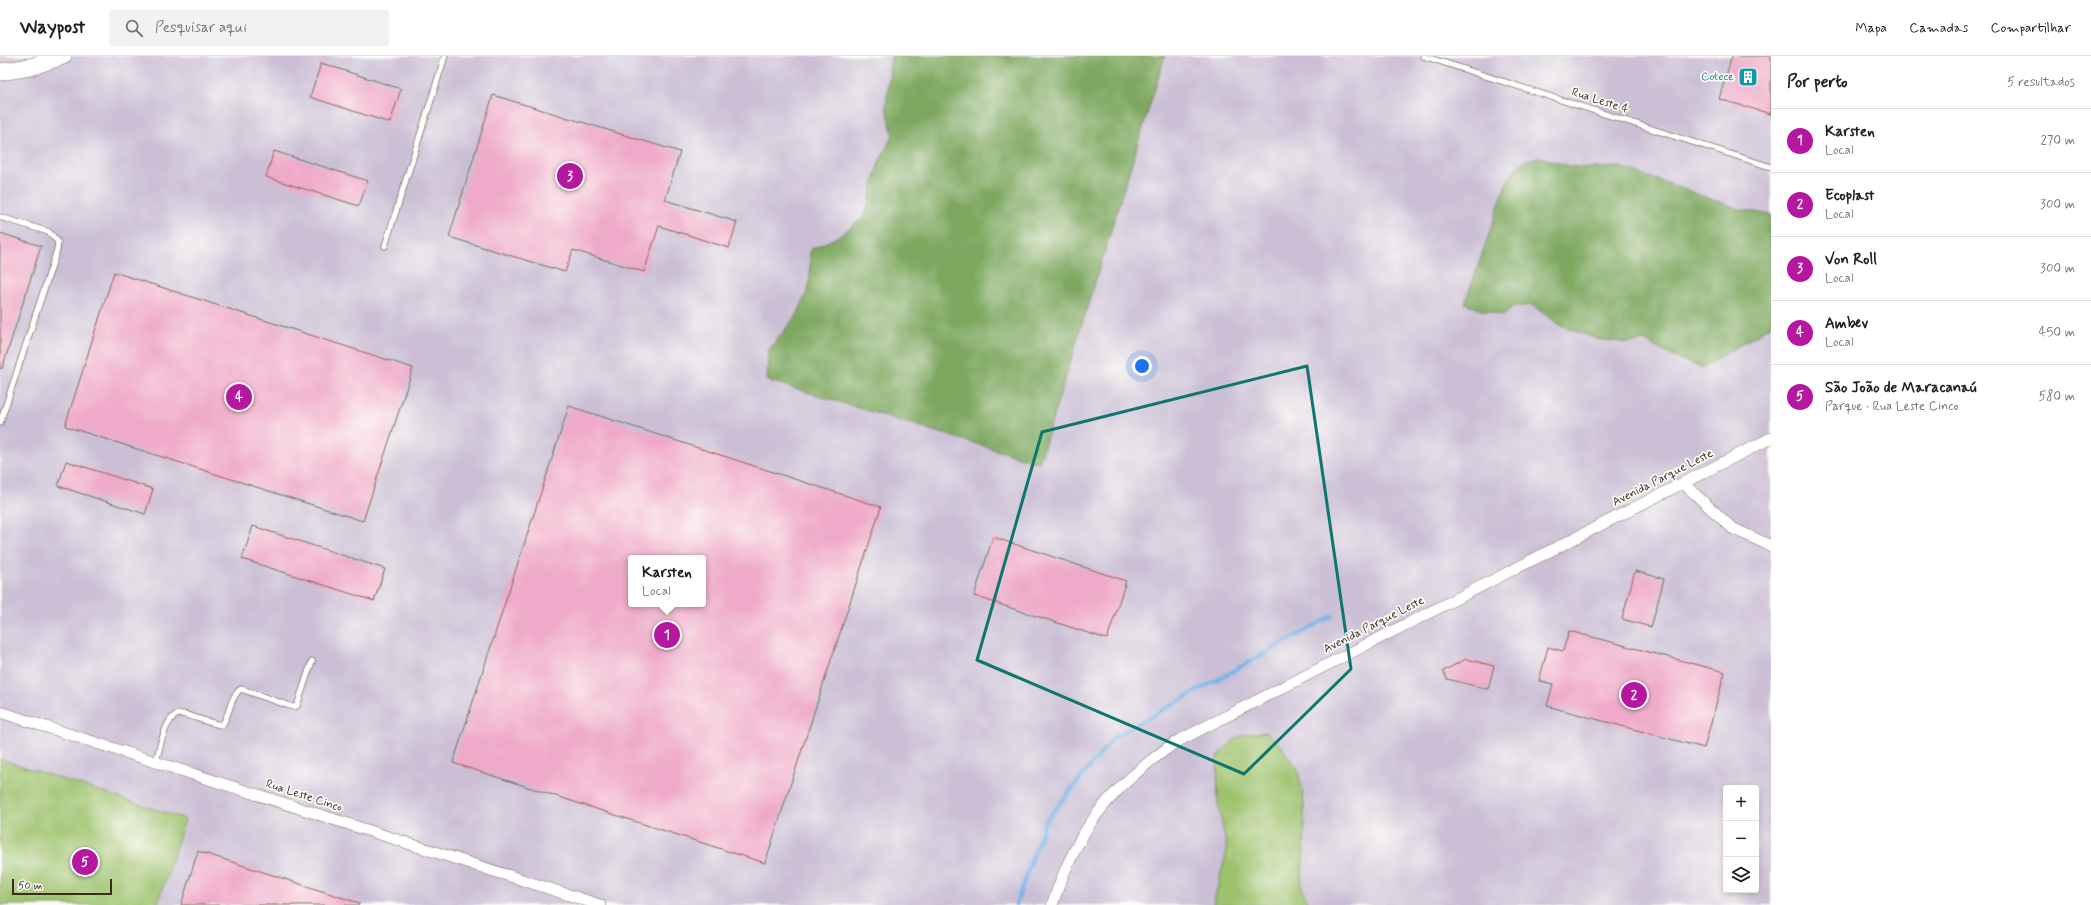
<!DOCTYPE html>
<html lang="pt">
<head>
<meta charset="utf-8">
<style>
  :root { --surface:#fff; --page:#f2f2f2; --text:#202124; --muted:#757577; --line:#e0e0e0; --accent:#b5179e }
  body { margin:0; font-family:Mynerve,sans-serif; background:var(--page); color:var(--text) }
  .controls { position:absolute; right:12px; bottom:12px; display:grid; overflow:hidden; border-radius:4px; box-shadow:0 2px 6px #0003 }
  .controls button { width:36px; height:36px; display:grid; place-items:center; padding:0; border:0; border-bottom:1px solid var(--line); background:var(--surface); color:var(--text); font:20px sans-serif }
  .scale { position:absolute; left:12px; bottom:10px; width:100px; box-sizing:border-box; padding-left:4px; border:2px solid #3b2a1e; border-top:0; font-size:11px; line-height:14px; white-space:nowrap; color:#3b2a1e; -webkit-text-stroke:3px #fdfcf7; paint-order:stroke }
  .you { position:absolute; left:1142px; top:310px; width:14px; height:14px; margin:-10px; border:3px solid #fff; border-radius:50%; background:#1a73e8; box-shadow:0 0 0 6px #1a73e833 }
  .badge { display:grid; place-items:center; width:26px; height:26px; border-radius:50%; background:var(--accent); color:#fff; font-size:13px; font-weight:700 }
  .pin { position:absolute; translate:-50% -50%; border:2px solid #fff; box-shadow:0 1px 4px #0006 }
  .popup { position:absolute; left:628px; top:499px; width:78px; height:52px; box-sizing:border-box; display:grid; place-content:center; border-radius:4px; background:var(--surface); filter:drop-shadow(0 1px 3px #0005); font-size:13px; white-space:nowrap; color:var(--muted) }
  .popup b { font-size:15px; color:var(--text) }
  .popup::after { content:''; position:absolute; left:50%; top:100%; margin-left:-8px; border:8px solid transparent; border-top-color:var(--surface) }
  .list { margin:0; padding:0; list-style:none }
  h2 { display:flex; justify-content:space-between; align-items:center; height:52px; margin:0; padding:0 16px; font-size:17px }
  h2 small { font-size:13px; font-weight:400; color:var(--muted) }
  .list li { display:grid; grid-template-columns:26px 1fr auto; gap:12px; align-items:center; box-sizing:border-box; height:64px; padding:0 16px; border-top:1px solid var(--line) }
  .list b { display:block; font-size:15px; white-space:nowrap }
  .list p { margin:0; font-size:13px; white-space:nowrap; color:var(--muted) }
  .list em { font-size:13px; font-style:normal; color:var(--muted) }
  .icon { flex:none; width:22px; height:22px; fill:none; stroke:currentColor; stroke-width:2; stroke-linecap:round; stroke-linejoin:round }
  .map { position:relative; flex:none; width:1771px; height:849px; overflow:hidden }
  header { display:flex; align-items:center; gap:24px; box-sizing:border-box; height:56px; padding:0 20px; background:var(--surface); border-bottom:1px solid var(--line) }
  header strong { font-size:19px }
  nav { display:flex; gap:22px; margin-inline-start:auto; font-size:14px }
  .search { width:280px; height:36px; background:var(--page); display:flex; align-items:center; gap:10px; box-sizing:border-box; padding:0 14px; border-radius:4px; color:var(--muted); font-size:15px }
  main { display:flex }
  aside { flex:1; background:var(--surface) }
  .map>svg:first-child { display:block }
</style>
</head>
<body>
<header>
<strong>Waypost</strong>
<div class="search"><svg class="icon" aria-label="search" viewBox="0 0 24 24"><circle cx="10" cy="10" r="6"/><path d="M15 15l6 6"/></svg>Pesquisar aqui</div>
<nav><a>Mapa</a><a>Camadas</a><a>Compartilhar</a></nav>
</header>
<main>
<div class="map">
<svg width="1771" height="849" viewBox="0 0 1771 849">
  <rect width="100%" height="100%" fill="#fdfcf7"/>
  <filter id="ink" filterUnits="userSpaceOnUse"><feTurbulence type="fractalNoise" baseFrequency=".025" numOctaves="2"/><feDisplacementMap in="SourceGraphic" scale="8" xChannelSelector="R" yChannelSelector="G"/><feConvolveMatrix kernelMatrix="1 2 1 2 8 2 1 2 1" color-interpolation-filters="sRGB"/></filter>
  <filter id="wash" filterUnits="userSpaceOnUse"><feTurbulence type="fractalNoise" baseFrequency=".012" numOctaves="4" result="noise"/><feDisplacementMap in="SourceGraphic" scale="16" xChannelSelector="R" yChannelSelector="G"/><feGaussianBlur stdDeviation="0.9" result="paint"/><feColorMatrix in="noise" values="0 0 0 0 0 0 0 0 0 0 0 0 0 0 0 0 0 1.4 0 .05"/><feComposite in="paint" operator="in"/></filter>
  <g filter="url(#wash)">
    <rect width="100%" height="100%" fill="#f3e5cc"/>
    <path fill="#cbbfd5" fill-rule="evenodd" d="M0,0h1771v849h-1771zM631,502h72v46h-72zM1726,732h30v102h-30z"/>
    <path fill="#9dc26d" stroke="#6c7646" d="M1267,676l13,13 18,25 6,33v47l-3,34 7,21h-95l14,-55 -9,-47 -1,-45c18,-21 21,-25 50,-26z
      M0,703l185,60 -28,86h-157z"/>
    <path fill="#7ea860" stroke="#5c693f" d="M891,0h274l-126,407 -272,-83 1,-29 29,-36 11,-25 2,-14v-26l31,-15 24,-19 14,-54 14,-27 -7,-28z
      M1540,101l25,8 21,3 35,-1 119,42 31,6v111l-69,42 -28,-11 -30,-16 -15,2 -33,-4 -36,-14 -28,-20 -20,2 -9,8 -22,-5 -16,-7 41,-119c11,-17 12,-24 34,-27z"/>
    <g fill="none" stroke-linecap="round" stroke-linejoin="round">
      <path stroke="#79b4ea" stroke-width="4" d="M1016,849l29,-83 69,-85 218,-121"/>
    </g>
    <g id="blocks">
      <path fill="#efaac9" fill-rule="evenodd" d="M1732,0h39v58l-52,-15z
        M321,7l80,26 -11,34 -80,-26z
        M493,39l187,57 -15,48 72,22 -8,26 -70,-22 -15,46 -71,-22 -8,22 -116,-35z
        M274,95l94,30 -9,25 -93,-29z
        M0,177l41,13 -39,123 -2,-1z
        M114,216l299,96 -50,153 -298,-95z
        M569,350l312,101 -116,356 -312,-100zM631,502h72v46h-72z
        M66,405l87,28 -8,25 -87,-28z
        M253,470l132,43 -11,32 -132,-42z
        M993,481l133,44 -19,58 -133,-43z
        M1635,515l29,8 -13,48 -29,-8z
        M1569,575l156,41 -21,76 -157,-42 6,-22 -14,-3 9,-34 15,4z
        M1466,603l28,7 -6,23 -41,-10 -4,-8z
        M198,795l161,52v2h-178z"/>
    </g>
  </g>
  <g filter="url(#ink)">
    <use href="#blocks" fill-opacity="0" stroke="#7b6b5b" stroke-width="1"/>
    <g fill="none" stroke-linecap="round" stroke-linejoin="round">
      <g stroke="#7b6b5b" stroke-width="7">
        <path id="service" d="M1423,0l348,111
          M0,161l49,15 9,10 -1,8 -57,173
          M385,190l60,-190
          M156,706c3,-12 10,-51 26,-48 14,3 26,9 40,11 8,-10 8,-29 19,-36l52,18 4,-1 15,-45"/>
      </g>
      <g stroke="#7b6b5b" stroke-width="12">
        <path id="minor" d="M1683,427l49,45 39,18
          M0,656l600,193
          M1052,849c26,-78 57,-116 124,-163l595,-304"/>
      </g>
      <g stroke="#7b6b5b" stroke-width="18">
        <path id="primary" d="M0,16l30,-5 33,-11"/>
      </g>
      <use href="#service" stroke="#fff" stroke-width="5.5"/>
      <use href="#minor" stroke="#fff" stroke-width="11"/>
      <use href="#primary" stroke="#fff" stroke-width="17"/>
    </g>
  </g>
  <path fill="none" stroke="#0f766e" stroke-width="3" stroke-linejoin="round" d="M1307,310l44,303 -107,105 -267,-114 65,-228z"/>
  <defs>
    <g id="building-square" transform="scale(1)"><rect x="-9" y="-9" width="18" height="18" rx="4" fill="#0f9aa8" stroke="#fdfcf7"/><path d="M-4-6H4V6H1V3H-1V6H-4ZM-2.5-4.3h1.7v1.8h-1.7ZM.8-4.3h1.7v1.8H.8ZM-2.5-1h1.7V.8h-1.7ZM.8-1h1.7V.8H.8Z" fill="#fff"/></g>
  </defs>
  <g fill-rule="evenodd">
    <use href="#building-square" x="1748" y="21"/>
  </g>
  <g text-anchor="middle" dominant-baseline="central" stroke-width="3.5" stroke-linejoin="round" paint-order="stroke">
    <g font-size="12" fill="#0d838f" stroke="#fdfcf7" text-anchor="end">
      <text x="1734" y="21">Cotece</text>
    </g>
    <g font-size="12" fill="#3b2a1e" stroke="#fdfcf7">
      <text transform="translate(1600 45) rotate(18)">Rua Leste 4</text>
      <text transform="translate(1663 422) rotate(-27)">Avenida Parque Leste</text>
      <text transform="translate(1374 569) rotate(-27)">Avenida Parque Leste</text>
      <text transform="translate(304 740) rotate(18)">Rua Leste Cinco</text>
    </g>
  </g>
</svg>
<div class="controls">
<button>+</button>
<button>−</button>
<button><svg class="icon" aria-label="layers" viewBox="0 0 24 24"><path d="M12 4l9 5-9 5-9-5zM3 14l9 5 9-5"/></svg></button>
</div>
<div class="scale">50 m</div>
<div class="you"></div>
<div class="pin badge" style="left:667px;top:579px">1</div>
<div class="popup"><b>Karsten</b>Local</div>
<div class="pin badge" style="left:1634px;top:639px">2</div>
<div class="pin badge" style="left:570px;top:120px">3</div>
<div class="pin badge" style="left:239px;top:341px">4</div>
<div class="pin badge" style="left:85px;top:806px">5</div>
</div>
<aside>
<h2>Por perto<small>5 resultados</small></h2>
<ul class="list">
<li><span class="badge">1</span><div><b>Karsten</b><p>Local</p></div><em>270 m</em></li>
<li><span class="badge">2</span><div><b>Ecoplast</b><p>Local</p></div><em>300 m</em></li>
<li><span class="badge">3</span><div><b>Von Roll</b><p>Local</p></div><em>300 m</em></li>
<li><span class="badge">4</span><div><b>Ambev</b><p>Local</p></div><em>450 m</em></li>
<li><span class="badge">5</span><div><b>São João de Maracanaú</b><p>Parque · Rua Leste Cinco</p></div><em>580 m</em></li>
</ul>
</aside>
</main>
</body>
</html>
